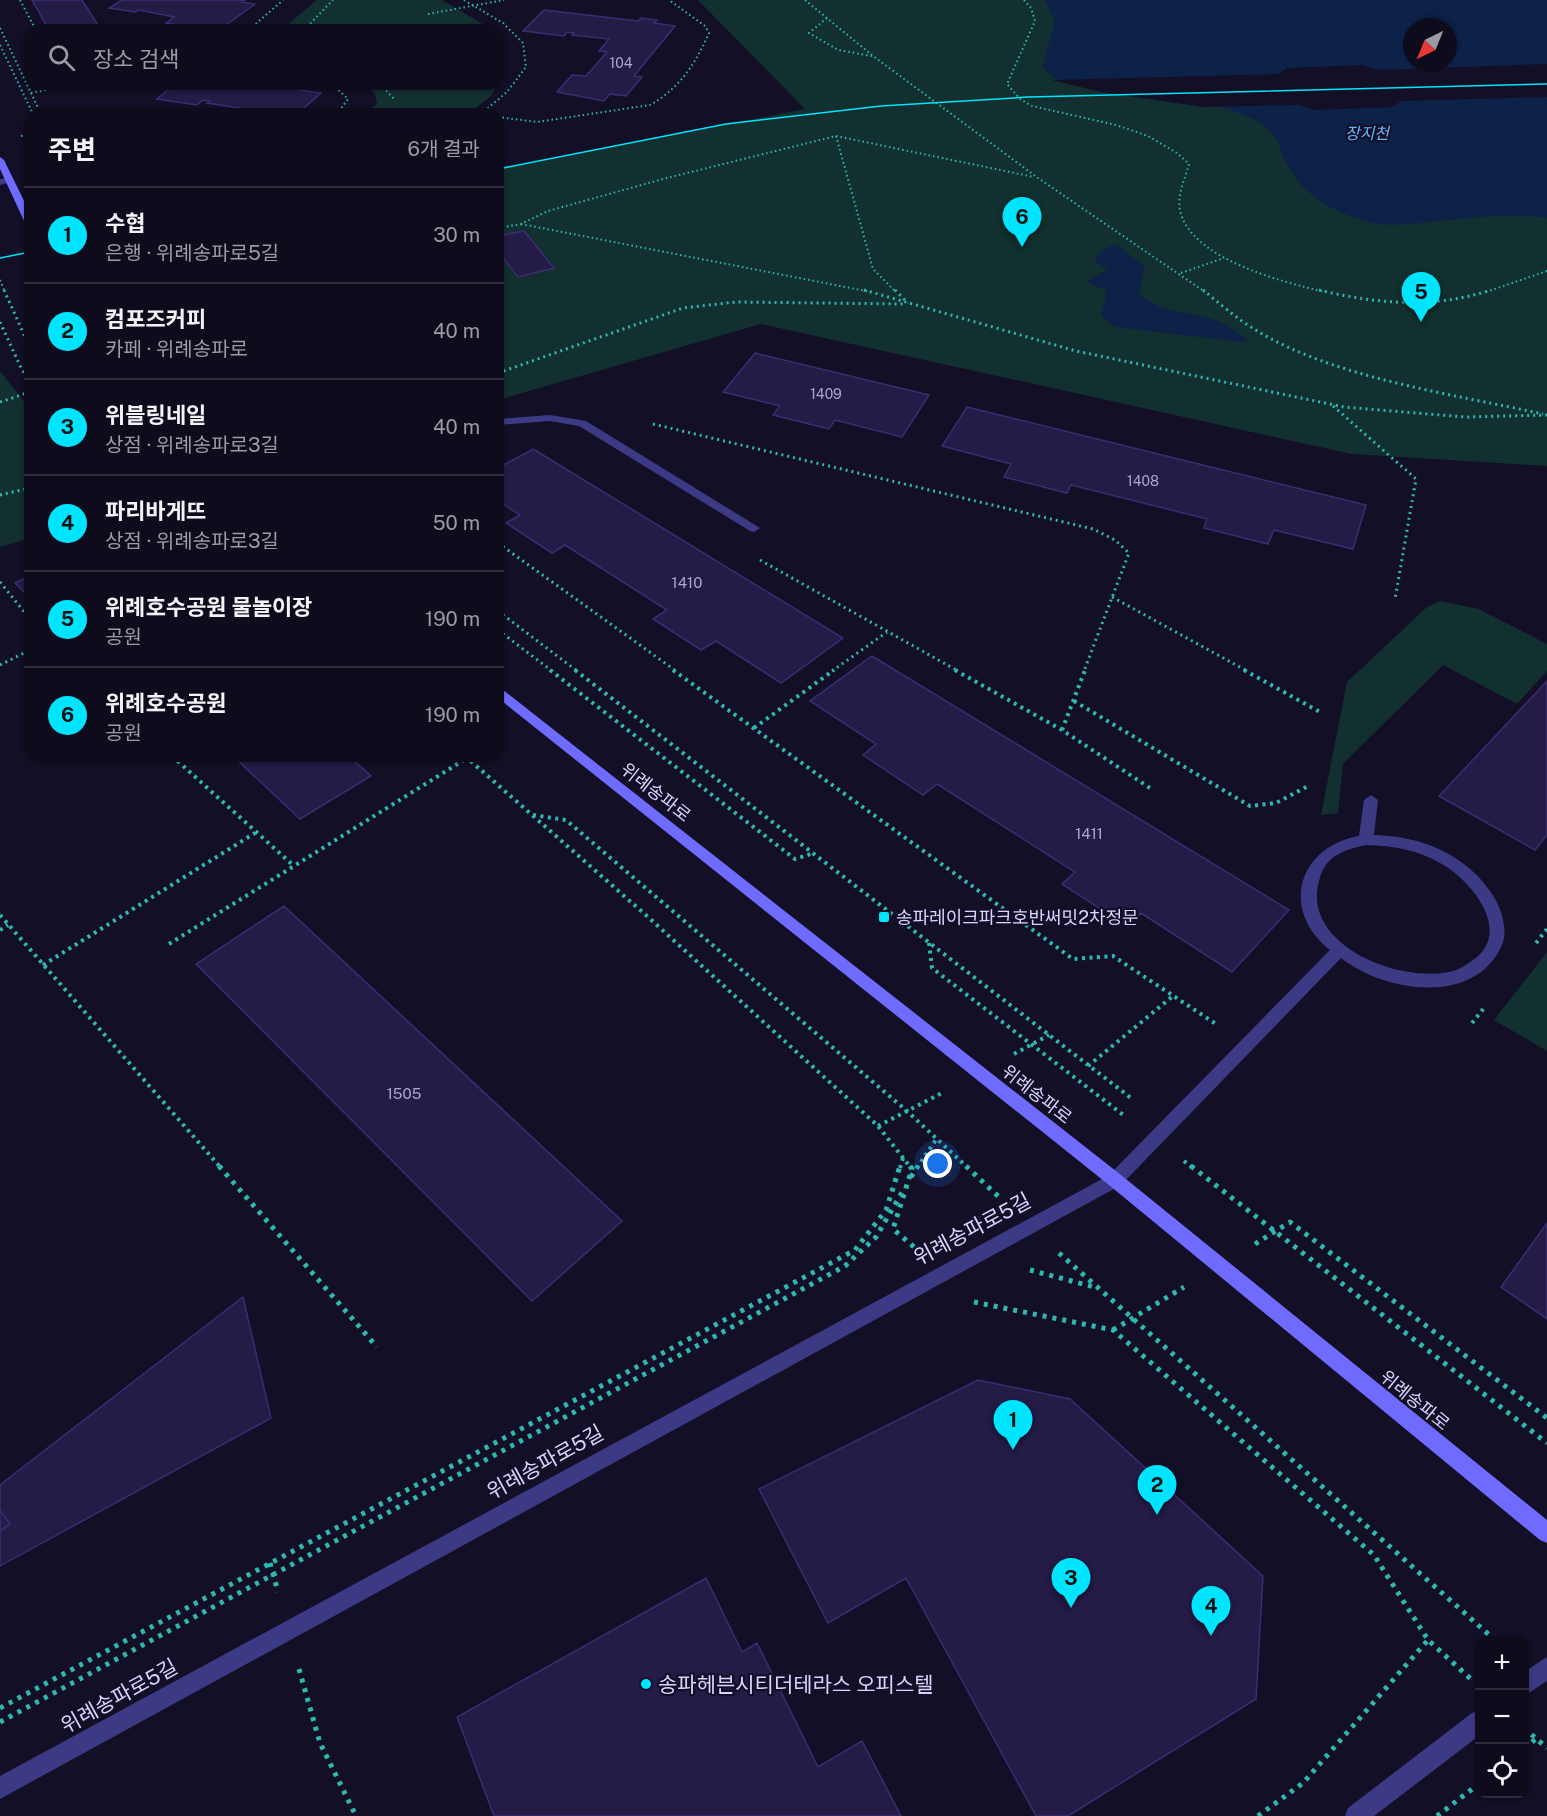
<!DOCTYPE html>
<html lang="ko">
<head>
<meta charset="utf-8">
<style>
  :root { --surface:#0e0b1c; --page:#1c1929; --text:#f1f3f6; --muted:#9b9ba3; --line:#2e2b3b; --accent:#00e5ff }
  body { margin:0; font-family:"Public Sans","Noto Sans KR",sans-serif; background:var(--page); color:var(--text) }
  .controls { position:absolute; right:18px; bottom:18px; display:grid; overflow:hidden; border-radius:12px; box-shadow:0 2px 4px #0004 }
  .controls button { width:54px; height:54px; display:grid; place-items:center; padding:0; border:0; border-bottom:2px solid var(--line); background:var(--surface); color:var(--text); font:30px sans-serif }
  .compass { position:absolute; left:1403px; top:18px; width:54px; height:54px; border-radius:50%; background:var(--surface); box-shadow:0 2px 4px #0004; rotate:223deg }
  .you { position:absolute; left:938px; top:1164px; width:21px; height:21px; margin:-15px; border:4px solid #fff; border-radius:50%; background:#1a73e8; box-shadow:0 0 0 9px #1a73e833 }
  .badge { display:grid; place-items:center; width:39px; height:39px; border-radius:50%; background:var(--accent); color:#111; font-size:20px; font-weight:700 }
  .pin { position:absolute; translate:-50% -50px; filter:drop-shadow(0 2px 3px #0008) }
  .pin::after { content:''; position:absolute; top:32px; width:21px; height:18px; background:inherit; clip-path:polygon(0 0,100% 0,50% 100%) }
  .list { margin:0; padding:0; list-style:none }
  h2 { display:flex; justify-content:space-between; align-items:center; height:78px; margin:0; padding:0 24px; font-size:26px }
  h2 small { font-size:20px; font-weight:400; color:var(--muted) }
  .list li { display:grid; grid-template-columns:39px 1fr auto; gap:18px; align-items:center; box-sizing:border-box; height:96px; padding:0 24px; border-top:2px solid var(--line) }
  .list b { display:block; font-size:22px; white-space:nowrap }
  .list p { margin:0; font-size:20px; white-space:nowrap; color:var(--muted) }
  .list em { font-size:20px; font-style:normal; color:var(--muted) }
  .icon { flex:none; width:33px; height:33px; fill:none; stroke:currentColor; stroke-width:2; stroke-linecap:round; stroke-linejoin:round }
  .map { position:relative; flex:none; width:1547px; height:1816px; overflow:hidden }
  .search { position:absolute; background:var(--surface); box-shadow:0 2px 4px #0004; left:24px; top:24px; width:480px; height:66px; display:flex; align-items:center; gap:15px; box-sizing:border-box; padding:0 21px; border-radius:18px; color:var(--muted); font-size:22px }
  .panel { position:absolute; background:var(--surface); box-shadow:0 2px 4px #0004; left:24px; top:108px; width:480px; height:654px; border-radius:18px }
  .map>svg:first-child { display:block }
</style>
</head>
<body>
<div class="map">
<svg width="1547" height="1816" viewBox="0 0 1547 1816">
  <rect width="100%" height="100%" fill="#130f26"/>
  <path fill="#12302f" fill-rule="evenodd" d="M317,0h125l51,30h-212z
    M698,0h849v466l-195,-12 -591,-130 -263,76v-231l307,-60zM1412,27h36v36h-36z
    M366,84h131l-5,11 -24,19h-105l14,-10 -2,-10z
    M0,371l30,38v129l-30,9z
    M1440,601l39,8 68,35v27l-30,33 -74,-39 -100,99 -5,49 -17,2 26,-133 80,-75z
    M1547,952v99l-53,-31z"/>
  <path fill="#0c2248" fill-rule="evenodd" d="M1045,0h502v218c-31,-4 -65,-2 -96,2 -27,2 -59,9 -86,1 -33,-10 -61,-25 -78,-57 -8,-15 -8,-27 -22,-38 -35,-27 -161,-39 -208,-46l-15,-12 13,-46zM1412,27h36v36h-36z
    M1115,244l30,22 -6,28c23,22 53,15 81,28 10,4 19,12 28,18l-5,2 -128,-15 -14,-12 6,-24 -21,-10 23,-12 -15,-7 7,-11z"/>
  <path fill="#130f26" d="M1547,64v33l-146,4 -8,6 -79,3 -15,-5 -96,2 -102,-15 -49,-12 226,-6 9,-6 75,-3 16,5z"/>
  <path fill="#241b47" stroke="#3b2d73" stroke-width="1.5" d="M32,0h50l19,30h-52z
    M122,0h123l-3,2 13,2 -36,26h-55l9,-6 -7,-1 8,-6 -35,-7 -4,2 -26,-4z
    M544,10l94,11 3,-3 16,2 -3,3 21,3 -41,50 8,1 -16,19 -16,-2 -6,7 -47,-9 15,-17 14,1 21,-24 -8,-1 10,-12 -37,-4 2,-2 -7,-1 -3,4 -41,-5z
    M175,84h81l27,4 6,-4 15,2 -5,4 22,3 -24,21h-58l6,-5 -38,-6 3,-2 -7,-1 -6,5 -40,-6z
    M524,231l30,37 -36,9 -20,-26v-15z
    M755,353l174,42 -27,42 -67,-17 -6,9 -56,-14 7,-9 -57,-14z
    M967,407l399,98 -13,44 -79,-19 -6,14 -64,-16 3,-9 -136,-34 -4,8 -63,-16 7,-13 -69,-18z
    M533,449l310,189 -62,45 -65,-42 -15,9 -48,-31 14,-9 -102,-65 -13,8 -46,-30 14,-8 -22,-14v-33z
    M30,576v22l-15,-15z
    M872,656l417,254 -57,62 -91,-59 -13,14 -66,-43 13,-12 -138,-88 -14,11 -60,-40 13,-11 -66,-43z
    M1547,681v154l-12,15 -96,-54z
    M233,756h116l22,20 -71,43z
    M284,906l338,315 -90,80 -336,-337z
    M1547,1223v96l-46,-32z
    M243,1297l28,121 -271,148v-81z
    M978,1380l92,19 193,177 -7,123 -188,117h-32l-130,-238 -78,45 -69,-134z
    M0,1510l10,14 -10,7z
    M706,1578l36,74 15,-9 61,124 44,-26 39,75h-407l-37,-99z"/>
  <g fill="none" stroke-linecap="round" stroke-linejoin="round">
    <path stroke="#2fb8b0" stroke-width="2" stroke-dasharray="1.5 3" stroke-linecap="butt" d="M20,0l16,30
      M464,0l39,23 20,20 3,24 -19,25 -26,22
      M805,0l68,56 165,122 167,114
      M1024,0l7,8 4,13 -28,63 13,15 12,7 84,19 32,11 29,17 12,11c-4,15 -12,30 -9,46 10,49 103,72 145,82
      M428,14l76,-14
      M827,18l-18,15 29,17 34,6
      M0,28l41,86
      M249,30l34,-30
      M304,30l29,-30
      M0,45l33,69
      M332,84l16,15 -11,15
      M380,84l15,16
      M31,93l44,-9
      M498,117l39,5 113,-17c29,-16 46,-42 59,-72l-4,-7 -36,-26
      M21,136l9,-1
      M836,136l37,133 23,23
      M521,224l350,68
      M498,228l23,-4 27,-13 115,-32 173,-43 198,41
      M1181,273l43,-15
      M0,280l5,12
      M1486,292l61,-21"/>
    <path stroke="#2fb8b0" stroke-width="3" stroke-dasharray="2 4" stroke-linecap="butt" d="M4,290l26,58
      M864,290l212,61 268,56 121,10 82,-2
      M895,290l13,13
      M1203,290c16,13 33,28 51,39 79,49 198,65 289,85
      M1319,290c58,14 114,19 172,0
      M0,322l22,48 8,11
      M498,373l185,-65 53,-6 169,2
      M0,402l30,-10
      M1333,406l83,73 -21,120
      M653,424l440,105 22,11 14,13 -45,118
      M0,495l30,-7
      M498,543l178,128
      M760,560l198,111
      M0,582l30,37
      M1112,597l135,74
      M498,611l79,60
      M498,630l54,41
      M0,665l30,-15
      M832,671l55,-39"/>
    <path stroke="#2fb8b0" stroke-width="4" stroke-dasharray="3 4.5" stroke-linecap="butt" d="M550,670l245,189 16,-5
      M575,670l556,428
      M673,670l400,289 40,-3 103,68
      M955,670l107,60 88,58
      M1244,670l76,42
      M1074,701l176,105 26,-3 34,-18
      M754,728l80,-58
      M1062,730l23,-60
      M172,756l122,110
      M465,756l183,161 230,209 33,42
      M533,815l33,5 341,291 61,57
      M0,915l221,253
      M0,930l8,-5
      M929,943l3,25 194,149
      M1536,943l11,-14
      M169,944l298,-186
      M43,965l212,-132
      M1472,1023l12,-15
      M1014,1054l35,-19
      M1088,1066l85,-70
      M878,1126l66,-34
      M1184,1161l9,7
      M900,1168l3,-10
      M917,1168l20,-30"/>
    <path stroke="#2fb8b0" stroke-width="5" stroke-dasharray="4 6" stroke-linecap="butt" d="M219,1166l158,181
      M910,1166l2,3 -19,60 21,18
      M966,1166l35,33
      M1191,1166l356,277
      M911,1177l7,-11
      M1255,1244l35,-22 257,196
      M1059,1253l436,387
      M1030,1270l68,18
      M974,1302l139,28 261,225 54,85 44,40
      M1113,1330l71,-43
      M270,1563l8,29
      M299,1669l21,74 36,73
      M0,1708l855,-458 31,-40 14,-44
      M0,1722l845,-456 31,-29 28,-48
      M1524,1728l23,20
      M1524,1748l13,-10
      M1258,1816l45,-33 125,-143
      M1437,1816l43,-33"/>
    <path fill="#3d3a85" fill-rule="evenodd" d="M550,415l36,6 174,107 -6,4 -4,-1 -171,-105 -29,-5 -52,4v-6z
      M1371,795l7,5 -4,35c48,1 94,20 120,62 8,14 14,33 8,48 -27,62 -118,47 -161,13l-220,227 -6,3 -6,-3 -3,-5 3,-5 221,-225c-50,-39 -33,-103 29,-114l5,-36zM1366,845c27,1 50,4 74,18 30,16 74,68 33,97 -6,4 -12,9 -20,11 -51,14 -152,-25 -134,-90 6,-25 24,-31 47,-36z"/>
    <path fill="#3d3a85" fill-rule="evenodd" d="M0,179l10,-1 5,3 -15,4z
      M1115,1172l6,3 3,5 -3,5 -1121,614v-23z
      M1547,1657v24l-23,15v-24z
      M1480,1710v25l-106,81h-29l3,-8 124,-95z"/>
    <path fill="#6f6bff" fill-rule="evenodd" d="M0,157l4,3 26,53v13l-5,-3 -25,-54z
      M498,686l623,489 426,345v23l-7,-3 -431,-355 -611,-487z"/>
    <path stroke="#00e5ff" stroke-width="1.5" d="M498,169l228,-45 155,-18 148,-9 518,-13
      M0,258l30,-6"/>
  </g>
  <g fill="#00e5ff" stroke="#130f26" stroke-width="2">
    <rect x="878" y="911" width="12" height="12" rx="3"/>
    <circle cx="646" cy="1684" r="6"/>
  </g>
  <g text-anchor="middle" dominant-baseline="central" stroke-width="4.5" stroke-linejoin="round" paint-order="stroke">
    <g font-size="14" fill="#aca6d1">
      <text x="621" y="63">104</text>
      <text x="826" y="394">1409</text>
      <text x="1143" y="481">1408</text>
    </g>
    <g font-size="15" fill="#aca6d1">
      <text x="687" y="582">1410</text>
      <text x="1089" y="833">1411</text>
      <text x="404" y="1093">1505</text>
    </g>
    <g font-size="16" font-style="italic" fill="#62b6ff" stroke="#130f26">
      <text x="1367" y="133">장지천</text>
    </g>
    <g font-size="18" fill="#d9d4ff" stroke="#130f26">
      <text transform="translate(656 792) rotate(38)">위례송파로</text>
      <text transform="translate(1037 1094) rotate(38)">위례송파로</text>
      <text transform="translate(1415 1400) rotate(39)">위례송파로</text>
    </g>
    <g font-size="18" fill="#d9d4ff" stroke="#130f26" text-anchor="start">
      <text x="896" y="917">송파레이크파크호반써밋2차정문</text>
    </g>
    <g font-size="21" fill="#d9d4ff" stroke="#130f26">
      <text transform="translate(972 1229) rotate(-28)">위례송파로5길</text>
      <text transform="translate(545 1462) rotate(-29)">위례송파로5길</text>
      <text transform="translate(119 1696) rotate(-29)">위례송파로5길</text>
    </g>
    <g font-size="21" fill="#d9d4ff" stroke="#130f26" text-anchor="start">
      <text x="658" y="1684">송파헤븐시티더테라스 오피스텔</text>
    </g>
  </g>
</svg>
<div class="controls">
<button>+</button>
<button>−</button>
<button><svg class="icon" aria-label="locate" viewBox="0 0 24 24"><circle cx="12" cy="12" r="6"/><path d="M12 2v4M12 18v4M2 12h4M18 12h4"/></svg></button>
</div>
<svg class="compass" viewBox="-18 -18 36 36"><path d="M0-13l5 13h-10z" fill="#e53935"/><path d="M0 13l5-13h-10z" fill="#9b9ba3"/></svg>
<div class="you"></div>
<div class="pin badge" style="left:1013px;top:1450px">1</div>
<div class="pin badge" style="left:1157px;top:1515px">2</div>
<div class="pin badge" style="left:1071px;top:1608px">3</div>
<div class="pin badge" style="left:1211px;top:1636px">4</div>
<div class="pin badge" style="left:1421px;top:322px">5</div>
<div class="pin badge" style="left:1022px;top:247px">6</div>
<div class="search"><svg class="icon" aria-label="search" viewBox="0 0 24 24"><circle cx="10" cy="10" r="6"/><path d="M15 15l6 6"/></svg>장소 검색</div>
<section class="panel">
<h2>주변<small>6개 결과</small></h2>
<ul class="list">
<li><span class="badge">1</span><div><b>수협</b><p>은행 · 위례송파로5길</p></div><em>30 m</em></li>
<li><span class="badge">2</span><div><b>컴포즈커피</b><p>카페 · 위례송파로</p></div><em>40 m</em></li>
<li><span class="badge">3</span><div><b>위블링네일</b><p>상점 · 위례송파로3길</p></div><em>40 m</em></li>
<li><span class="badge">4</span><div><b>파리바게뜨</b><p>상점 · 위례송파로3길</p></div><em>50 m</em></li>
<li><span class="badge">5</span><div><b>위례호수공원 물놀이장</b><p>공원</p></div><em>190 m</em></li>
<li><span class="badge">6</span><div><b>위례호수공원</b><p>공원</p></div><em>190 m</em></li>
</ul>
</section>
</div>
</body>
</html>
